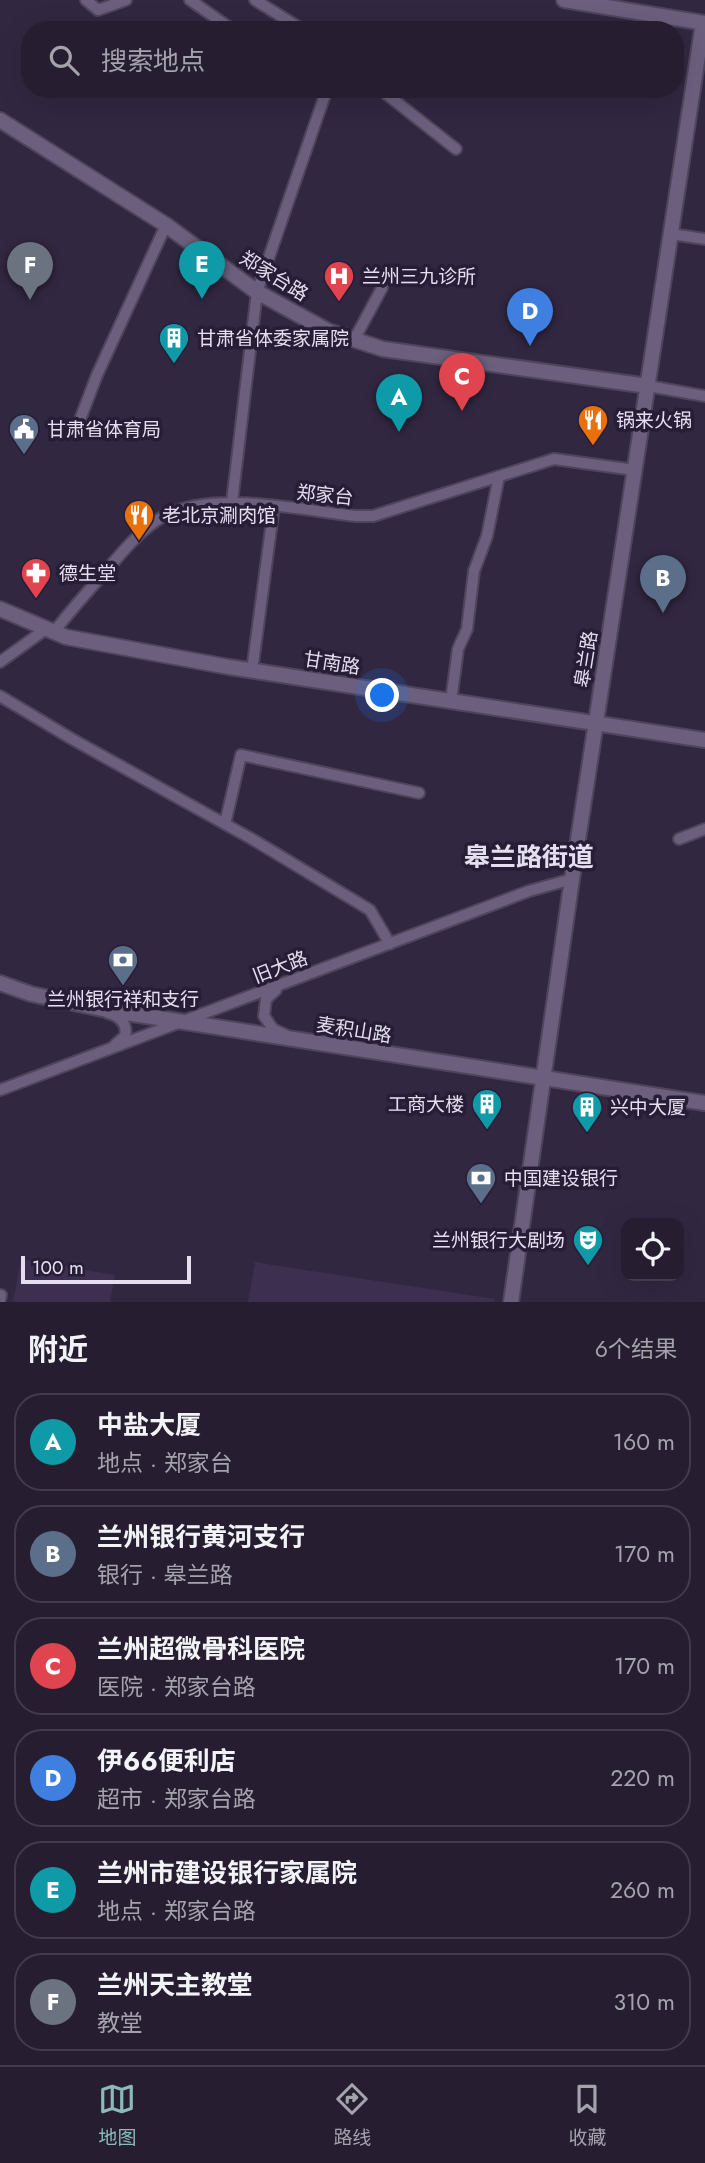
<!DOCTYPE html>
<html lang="zh">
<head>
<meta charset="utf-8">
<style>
  :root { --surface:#261d31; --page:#322a3d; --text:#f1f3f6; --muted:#a4a2ab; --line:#423b4d; --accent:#8bbbb9 }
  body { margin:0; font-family:Jost,"Noto Sans SC",sans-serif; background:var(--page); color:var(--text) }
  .controls { position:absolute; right:21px; bottom:21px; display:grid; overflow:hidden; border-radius:14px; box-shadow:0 7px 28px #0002 }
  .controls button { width:63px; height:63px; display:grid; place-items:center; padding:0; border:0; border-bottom:2px solid var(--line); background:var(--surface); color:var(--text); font:35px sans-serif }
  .scale { position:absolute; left:21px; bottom:18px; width:170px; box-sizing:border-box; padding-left:7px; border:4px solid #e4deef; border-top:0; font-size:19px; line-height:24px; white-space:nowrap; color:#e4deef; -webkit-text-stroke:5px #281d37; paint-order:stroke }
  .you { position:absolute; left:383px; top:696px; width:24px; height:24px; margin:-18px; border:5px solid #fff; border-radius:50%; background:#1a73e8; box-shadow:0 0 0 10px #1a73e833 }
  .badge { display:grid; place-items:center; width:46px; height:46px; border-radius:50%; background:var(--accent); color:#fff; font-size:23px; font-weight:700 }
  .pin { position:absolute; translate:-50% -58px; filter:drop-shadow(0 2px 4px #0008) }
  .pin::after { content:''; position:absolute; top:37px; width:24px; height:21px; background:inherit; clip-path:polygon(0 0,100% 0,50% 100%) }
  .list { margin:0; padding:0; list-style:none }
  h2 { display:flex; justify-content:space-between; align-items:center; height:91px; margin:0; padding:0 28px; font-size:30px }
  h2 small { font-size:23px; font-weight:400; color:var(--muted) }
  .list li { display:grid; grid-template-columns:46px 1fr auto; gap:21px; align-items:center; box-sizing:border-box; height:98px; margin:0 14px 14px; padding:0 14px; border:2px solid var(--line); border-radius:28px }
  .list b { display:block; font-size:26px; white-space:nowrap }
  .list p { margin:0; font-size:23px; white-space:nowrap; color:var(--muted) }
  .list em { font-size:23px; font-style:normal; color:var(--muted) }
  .icon { flex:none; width:38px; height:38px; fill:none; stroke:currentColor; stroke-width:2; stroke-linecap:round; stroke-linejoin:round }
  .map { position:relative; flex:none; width:705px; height:1302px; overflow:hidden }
  .search { position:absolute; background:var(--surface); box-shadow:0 7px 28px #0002; left:21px; right:21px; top:21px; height:77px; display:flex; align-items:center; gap:18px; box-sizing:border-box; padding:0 24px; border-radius:28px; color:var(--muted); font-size:26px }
  .sheet { height:763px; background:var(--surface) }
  nav { display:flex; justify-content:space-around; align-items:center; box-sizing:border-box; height:98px; border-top:2px solid var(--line); background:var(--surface); font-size:19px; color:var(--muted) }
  nav a { display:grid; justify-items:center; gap:4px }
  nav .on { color:var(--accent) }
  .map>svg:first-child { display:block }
</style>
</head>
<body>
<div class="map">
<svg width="705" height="1302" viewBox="0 0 705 1302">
  <rect width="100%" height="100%" fill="#322741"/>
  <path fill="#3d2f50" d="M21,1259l94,16 -5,27h-97z
    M255,1262l31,5 209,32 -1,3h-246z"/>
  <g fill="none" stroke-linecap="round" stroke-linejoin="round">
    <g stroke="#4f455b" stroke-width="14">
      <path id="minor" d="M86,0l12,10 28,-10
        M190,0l43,30
        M255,0l48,30
        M380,89l76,60
        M671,234l34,5
        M354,340l28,-52
        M648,386l57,10
        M76,430l21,-55 69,-150
        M232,502l25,-210 70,-203
        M54,632c16,-21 34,-41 52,-61 17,-20 35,-42 58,-55 49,-26 137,-6 191,0h18l181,-57 81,11
        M0,662l46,-33
        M252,671l22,-165
        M0,696l72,43 180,100 118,71 20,34
        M451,701l7,-52 9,-20 7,-58 13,-35 12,-60
        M225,824l16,-69 178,38
        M679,839l26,-10
        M276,990l-10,9 -2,17 9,13 13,6
        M108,1013c11,3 20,10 17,23l-10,9
        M0,1090l529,-199 43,-12
        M0,1300l1,-5"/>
    </g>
    <g stroke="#4f455b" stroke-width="18">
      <path id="tertiary" d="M564,0l141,23
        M0,120l166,105 91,67 71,39 55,18 265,37
        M0,609l66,28 163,30 476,73
        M0,983l31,11 76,16 598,93
        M511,1302l61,-423 131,-856"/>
    </g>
    <use href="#minor" stroke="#6b5f7d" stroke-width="10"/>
    <use href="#tertiary" stroke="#6b5f7d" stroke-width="14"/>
  </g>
  <defs>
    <g id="hospital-pin" transform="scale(1.575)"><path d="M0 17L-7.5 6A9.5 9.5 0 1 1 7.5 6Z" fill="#e0444e" stroke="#281d37"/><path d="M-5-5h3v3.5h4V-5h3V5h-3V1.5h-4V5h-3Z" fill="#fff"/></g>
    <g id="building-pin" transform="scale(1.575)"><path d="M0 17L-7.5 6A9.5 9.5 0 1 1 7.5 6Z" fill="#0f9aa8" stroke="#281d37"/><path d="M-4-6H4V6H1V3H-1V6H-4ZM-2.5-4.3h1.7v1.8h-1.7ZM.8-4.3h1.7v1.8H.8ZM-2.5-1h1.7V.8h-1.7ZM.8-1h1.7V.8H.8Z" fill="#fff"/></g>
    <g id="restaurant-pin" transform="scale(1.575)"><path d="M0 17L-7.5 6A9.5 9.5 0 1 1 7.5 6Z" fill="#e8710a" stroke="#281d37"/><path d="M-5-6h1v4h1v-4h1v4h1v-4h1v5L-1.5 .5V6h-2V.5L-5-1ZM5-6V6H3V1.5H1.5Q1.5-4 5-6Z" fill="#fff"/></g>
    <g id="civic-pin" transform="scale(1.575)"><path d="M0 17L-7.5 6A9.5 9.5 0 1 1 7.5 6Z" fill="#5c6f8a" stroke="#281d37"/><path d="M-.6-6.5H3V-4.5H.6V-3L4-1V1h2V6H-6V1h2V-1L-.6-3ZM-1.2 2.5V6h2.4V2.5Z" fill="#fff"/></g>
    <g id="pharmacy-pin" transform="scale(1.575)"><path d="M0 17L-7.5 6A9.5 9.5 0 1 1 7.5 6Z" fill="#e0444e" stroke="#281d37"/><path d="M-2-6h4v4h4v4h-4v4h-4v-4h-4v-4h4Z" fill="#fff"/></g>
    <g id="bank-pin" transform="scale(1.575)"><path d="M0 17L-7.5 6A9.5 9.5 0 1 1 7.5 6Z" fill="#5c6f8a" stroke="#281d37"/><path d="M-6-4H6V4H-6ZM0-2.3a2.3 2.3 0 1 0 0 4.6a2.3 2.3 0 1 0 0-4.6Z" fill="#fff"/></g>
    <g id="theatre-pin" transform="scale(1.575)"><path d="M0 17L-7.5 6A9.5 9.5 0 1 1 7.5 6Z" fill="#0f9aa8" stroke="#281d37"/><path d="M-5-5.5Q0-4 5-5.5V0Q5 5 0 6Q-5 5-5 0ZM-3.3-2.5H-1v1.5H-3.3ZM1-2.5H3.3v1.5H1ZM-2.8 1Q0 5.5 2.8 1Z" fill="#fff"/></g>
  </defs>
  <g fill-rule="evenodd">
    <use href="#hospital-pin" x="339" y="276"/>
    <use href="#building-pin" x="174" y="338"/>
    <use href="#restaurant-pin" x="593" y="420"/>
    <use href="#civic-pin" x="24" y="429"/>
    <use href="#restaurant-pin" x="139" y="515"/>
    <use href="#pharmacy-pin" x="36" y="573"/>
    <use href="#bank-pin" x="123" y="960"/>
    <use href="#building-pin" x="487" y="1104"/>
    <use href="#building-pin" x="587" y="1107"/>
    <use href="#bank-pin" x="481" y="1178"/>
    <use href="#theatre-pin" x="588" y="1240"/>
  </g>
  <g text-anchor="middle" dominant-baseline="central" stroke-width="7" stroke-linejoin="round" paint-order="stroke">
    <g font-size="19" fill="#e4deef" stroke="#281d37">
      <text transform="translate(274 276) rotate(32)">郑家台路</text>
      <text transform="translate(325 495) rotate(6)">郑家台</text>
      <text transform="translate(586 659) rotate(-81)">皋兰路</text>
      <text transform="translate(332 663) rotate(9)">甘南路</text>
      <text transform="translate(280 967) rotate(-21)">旧大路</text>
      <text transform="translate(354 1030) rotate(9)">麦积山路</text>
    </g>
    <g font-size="19" fill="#e4deef" stroke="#281d37" text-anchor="start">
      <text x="362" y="276">兰州三九诊所</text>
      <text x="197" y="338">甘肃省体委家属院</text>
      <text x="616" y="420">锅来火锅</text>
      <text x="47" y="429">甘肃省体育局</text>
      <text x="162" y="515">老北京涮肉馆</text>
      <text x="59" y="573">德生堂</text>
      <text x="123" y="999" text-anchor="middle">兰州银行祥和支行</text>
      <text x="464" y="1104" text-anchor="end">工商大楼</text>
      <text x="610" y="1107">兴中大厦</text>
      <text x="504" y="1178">中国建设银行</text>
      <text x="565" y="1240" text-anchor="end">兰州银行大剧场</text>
    </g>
    <g font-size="26" font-weight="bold" fill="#e4deef" stroke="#281d37">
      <text x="529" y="857">皋兰路街道</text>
    </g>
  </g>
</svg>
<div class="controls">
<button><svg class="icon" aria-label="locate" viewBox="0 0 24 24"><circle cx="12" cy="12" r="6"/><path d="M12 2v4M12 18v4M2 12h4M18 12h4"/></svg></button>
</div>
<div class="scale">100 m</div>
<div class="you"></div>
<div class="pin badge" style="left:399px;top:432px;background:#0f9aa8">A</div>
<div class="pin badge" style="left:663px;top:613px;background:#5c6f8a">B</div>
<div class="pin badge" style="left:462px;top:411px;background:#e0444e">C</div>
<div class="pin badge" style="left:530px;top:346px;background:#3f7fe0">D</div>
<div class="pin badge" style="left:202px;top:299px;background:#0f9aa8">E</div>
<div class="pin badge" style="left:30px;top:300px;background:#6b7280">F</div>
<div class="search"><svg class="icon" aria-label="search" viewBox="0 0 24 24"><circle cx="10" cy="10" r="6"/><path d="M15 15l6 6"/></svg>搜索地点</div>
</div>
<section class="sheet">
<h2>附近<small>6个结果</small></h2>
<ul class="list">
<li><span class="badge" style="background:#0f9aa8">A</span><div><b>中盐大厦</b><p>地点 · 郑家台</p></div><em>160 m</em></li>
<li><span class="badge" style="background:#5c6f8a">B</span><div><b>兰州银行黄河支行</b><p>银行 · 皋兰路</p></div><em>170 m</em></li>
<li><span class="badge" style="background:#e0444e">C</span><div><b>兰州超微骨科医院</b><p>医院 · 郑家台路</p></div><em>170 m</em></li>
<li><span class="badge" style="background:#3f7fe0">D</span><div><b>伊66便利店</b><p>超市 · 郑家台路</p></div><em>220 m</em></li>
<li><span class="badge" style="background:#0f9aa8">E</span><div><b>兰州市建设银行家属院</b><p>地点 · 郑家台路</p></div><em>260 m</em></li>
<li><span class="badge" style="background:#6b7280">F</span><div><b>兰州天主教堂</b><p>教堂</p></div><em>310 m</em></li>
</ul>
</section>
<nav>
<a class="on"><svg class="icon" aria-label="map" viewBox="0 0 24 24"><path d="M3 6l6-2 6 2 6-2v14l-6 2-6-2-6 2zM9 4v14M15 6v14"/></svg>地图</a>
<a><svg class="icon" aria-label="directions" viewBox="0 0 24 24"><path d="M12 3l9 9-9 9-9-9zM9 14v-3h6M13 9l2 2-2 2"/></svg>路线</a>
<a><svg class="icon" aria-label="saved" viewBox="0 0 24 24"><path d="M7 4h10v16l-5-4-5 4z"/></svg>收藏</a>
</nav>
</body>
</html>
